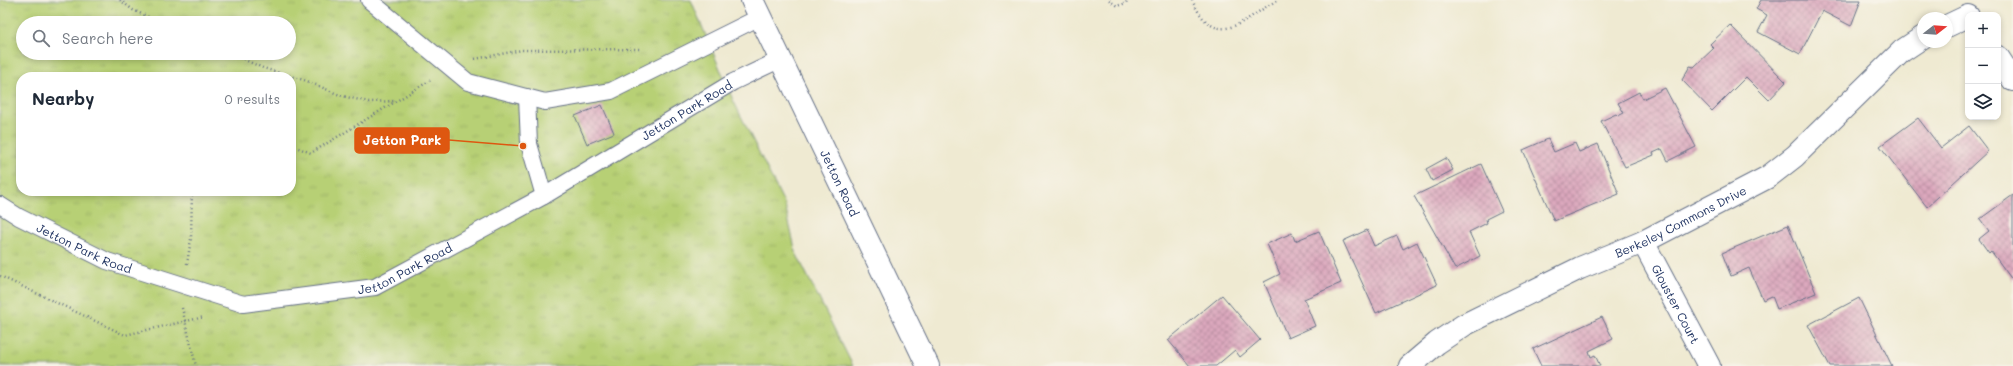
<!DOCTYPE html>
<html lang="en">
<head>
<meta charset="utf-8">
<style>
  :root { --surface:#fff; --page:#f2f2f3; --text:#1f2937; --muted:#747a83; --line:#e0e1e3 }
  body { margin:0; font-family:Mali,sans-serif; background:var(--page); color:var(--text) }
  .controls { position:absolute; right:12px; top:12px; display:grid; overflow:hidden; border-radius:8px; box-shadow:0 2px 6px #0003 }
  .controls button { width:36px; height:36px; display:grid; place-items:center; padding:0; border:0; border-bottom:1px solid var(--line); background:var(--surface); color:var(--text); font:20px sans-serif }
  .compass { position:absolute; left:1917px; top:12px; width:36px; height:36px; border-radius:50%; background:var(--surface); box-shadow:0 2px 6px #0003; rotate:73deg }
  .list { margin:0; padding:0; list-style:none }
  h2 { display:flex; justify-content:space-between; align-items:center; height:52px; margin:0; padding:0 16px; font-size:17px }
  h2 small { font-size:13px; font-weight:400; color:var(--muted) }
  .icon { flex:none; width:22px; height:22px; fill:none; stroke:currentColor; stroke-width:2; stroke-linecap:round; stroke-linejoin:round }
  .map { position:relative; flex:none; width:2013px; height:366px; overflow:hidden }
  .search { position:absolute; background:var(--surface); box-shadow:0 2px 6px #0003; left:16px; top:16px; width:280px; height:44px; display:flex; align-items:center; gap:10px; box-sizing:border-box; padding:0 14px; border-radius:22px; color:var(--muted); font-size:15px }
  .panel { position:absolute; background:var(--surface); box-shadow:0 2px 6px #0003; left:16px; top:72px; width:280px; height:124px; border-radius:16px }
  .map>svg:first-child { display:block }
</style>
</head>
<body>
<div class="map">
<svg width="2013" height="366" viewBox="0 0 2013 366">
  <defs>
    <pattern id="park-tufts" width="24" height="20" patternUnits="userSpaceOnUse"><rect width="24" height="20" fill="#b7d075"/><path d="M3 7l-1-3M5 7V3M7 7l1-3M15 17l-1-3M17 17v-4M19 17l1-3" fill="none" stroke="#9db368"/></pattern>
    <pattern id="building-cross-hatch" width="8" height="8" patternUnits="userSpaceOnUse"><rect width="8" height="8" fill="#dca8bd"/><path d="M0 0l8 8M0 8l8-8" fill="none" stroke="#b2899d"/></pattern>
  </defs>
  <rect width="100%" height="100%" fill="#f7f3e8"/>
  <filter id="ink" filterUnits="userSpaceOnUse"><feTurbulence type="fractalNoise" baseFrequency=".025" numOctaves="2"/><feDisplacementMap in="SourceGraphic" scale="8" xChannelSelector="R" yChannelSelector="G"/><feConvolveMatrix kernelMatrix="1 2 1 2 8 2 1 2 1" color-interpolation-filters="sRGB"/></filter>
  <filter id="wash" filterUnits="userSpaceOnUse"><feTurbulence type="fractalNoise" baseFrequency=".012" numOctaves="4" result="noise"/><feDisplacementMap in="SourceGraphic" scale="16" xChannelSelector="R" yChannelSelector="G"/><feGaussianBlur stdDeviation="0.9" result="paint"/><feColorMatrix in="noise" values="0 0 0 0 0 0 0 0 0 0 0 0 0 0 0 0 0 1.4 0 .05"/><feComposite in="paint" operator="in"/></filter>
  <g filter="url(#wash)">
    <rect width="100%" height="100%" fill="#efead2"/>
    <path fill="url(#park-tufts)" stroke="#69806a" fill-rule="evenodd" d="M0,0h691l42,100 52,105 11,48 57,113h-853zM23,23h266v30h-266zM21,77h270v114h-270z"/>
    <g id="blocks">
      <path fill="url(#building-cross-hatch)" d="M1761,0h100l-10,26 -29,-15 -22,43 -42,-22 9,-17 -11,-6z
        M1730,25l56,57 -17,18 -23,-23 -34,34 -30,-31 8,-14 4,1 20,-19 -4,-4z
        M1665,88l31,59 -28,14 -6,-12 -9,4 1,2 -29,12 -24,-46 15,-7 2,2 6,-3 -6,-10 21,-11 4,7z
        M602,105l12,28 -27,11 -12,-28z
        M1918,118l23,30 28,-22 19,25 -61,56 -47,-61z
        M1548,139l6,13 21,-9 4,9 19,-8 21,50 -65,27 -31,-71z
        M1446,158l7,12 -21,11 -6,-12z
        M1481,164l21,47 -16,8 1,4 -18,9 11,24 -25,13 -41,-73z
        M2013,195v86l-22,-30 -2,2 -10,-14 10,-8 -9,-12z
        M1788,225l28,68 -39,16 -5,-13 -9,4 -14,-32 -18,8 -9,-23z
        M1367,230l7,16 23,-10 6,13 14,-7 20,43 -61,28 -33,-72z
        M1319,231l22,52 -37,16 11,27 -27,12 -24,-56 16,-8 -13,-30 25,-11 3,8z
        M1222,295l38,45 -20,17 -5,-7 -19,16h-26l-22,-26z
        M1859,298l33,68h-62l-22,-41z
        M1602,317l11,22 -24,12 2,6 4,-2 5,11h-59l-8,-17z"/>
    </g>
  </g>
  <g filter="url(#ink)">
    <use href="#blocks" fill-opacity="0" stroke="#657087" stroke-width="1"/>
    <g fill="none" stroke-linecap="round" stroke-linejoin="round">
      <g stroke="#657087" stroke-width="18">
        <g id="lane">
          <path d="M369,0l99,82 77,20 66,-11 149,-74"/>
          <path d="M527,97l2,47 15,52"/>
          <path id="s1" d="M0,205l19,12 88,44 136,43 132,-17 169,-91 189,-114 48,-23"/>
        </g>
      </g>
      <g stroke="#657087" stroke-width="24">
        <g id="street">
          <path d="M1947,26l21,-10"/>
          <path d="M1998,57l15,23"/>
          <path id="s2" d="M1643,242l66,124"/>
          <path id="s3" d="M1410,366l27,-23 27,-18 116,-57 63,-26 125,-65 27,-21 107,-105 21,-14"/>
        </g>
      </g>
      <g stroke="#657087" stroke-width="24">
        <g id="secondary">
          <path id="s4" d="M752,0l176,366"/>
        </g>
      </g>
      <path stroke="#657087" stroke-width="2.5" stroke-dasharray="1 3" stroke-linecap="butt" d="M120,0l13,10 29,13
        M1109,0l8,6 9,-3 1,-3
        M1192,0c25,54 53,17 86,0
        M229,53l34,15 44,13 35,15 27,6 27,-1
        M475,59l47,-9 119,-1
        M291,145l20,8 120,-73
        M187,264l4,-25 1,-48
        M0,276l125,59 79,-18
        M182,308l14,58"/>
      <use href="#lane" stroke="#fff" stroke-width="16"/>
      <use href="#street" stroke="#fff" stroke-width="22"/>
      <use href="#secondary" stroke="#fff" stroke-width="22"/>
    </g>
  </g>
  <g text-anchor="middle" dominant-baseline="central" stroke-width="3" stroke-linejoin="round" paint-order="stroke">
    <g font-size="12" fill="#1b2f5e" stroke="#f7f3e8">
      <text stroke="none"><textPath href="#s1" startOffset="755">Jetton Park Road</textPath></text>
      <text stroke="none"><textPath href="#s4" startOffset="203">Jetton Road</textPath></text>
      <text stroke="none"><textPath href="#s3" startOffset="308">Berkeley Commons Drive</textPath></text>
      <text stroke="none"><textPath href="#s1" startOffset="95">Jetton Park Road</textPath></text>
      <text stroke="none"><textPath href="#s1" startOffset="431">Jetton Park Road</textPath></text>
      <text stroke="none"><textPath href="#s2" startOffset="70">Glouster Court</textPath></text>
    </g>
  </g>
  <path fill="none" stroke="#de5710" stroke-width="1.5" d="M523 146L449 140"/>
  <circle fill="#de5710" stroke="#f7f3e8" stroke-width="1.5" cx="523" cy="146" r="4"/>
  <rect fill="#de5710" stroke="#de5710" stroke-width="1.5" x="355" y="128" width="94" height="25" rx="4"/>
  <g font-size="13" text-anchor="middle" font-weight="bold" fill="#fff">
    <text x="402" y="145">Jetton Park</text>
  </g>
</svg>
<div class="controls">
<button>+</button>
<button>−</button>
<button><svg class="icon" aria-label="layers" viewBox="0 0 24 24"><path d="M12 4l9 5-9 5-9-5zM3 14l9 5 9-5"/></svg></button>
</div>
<svg class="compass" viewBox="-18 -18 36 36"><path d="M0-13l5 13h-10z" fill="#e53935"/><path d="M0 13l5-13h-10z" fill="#747a83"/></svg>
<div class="search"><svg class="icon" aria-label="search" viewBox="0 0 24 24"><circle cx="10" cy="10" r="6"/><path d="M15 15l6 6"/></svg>Search here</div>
<section class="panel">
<h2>Nearby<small>0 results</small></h2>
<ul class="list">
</ul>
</section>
</div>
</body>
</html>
